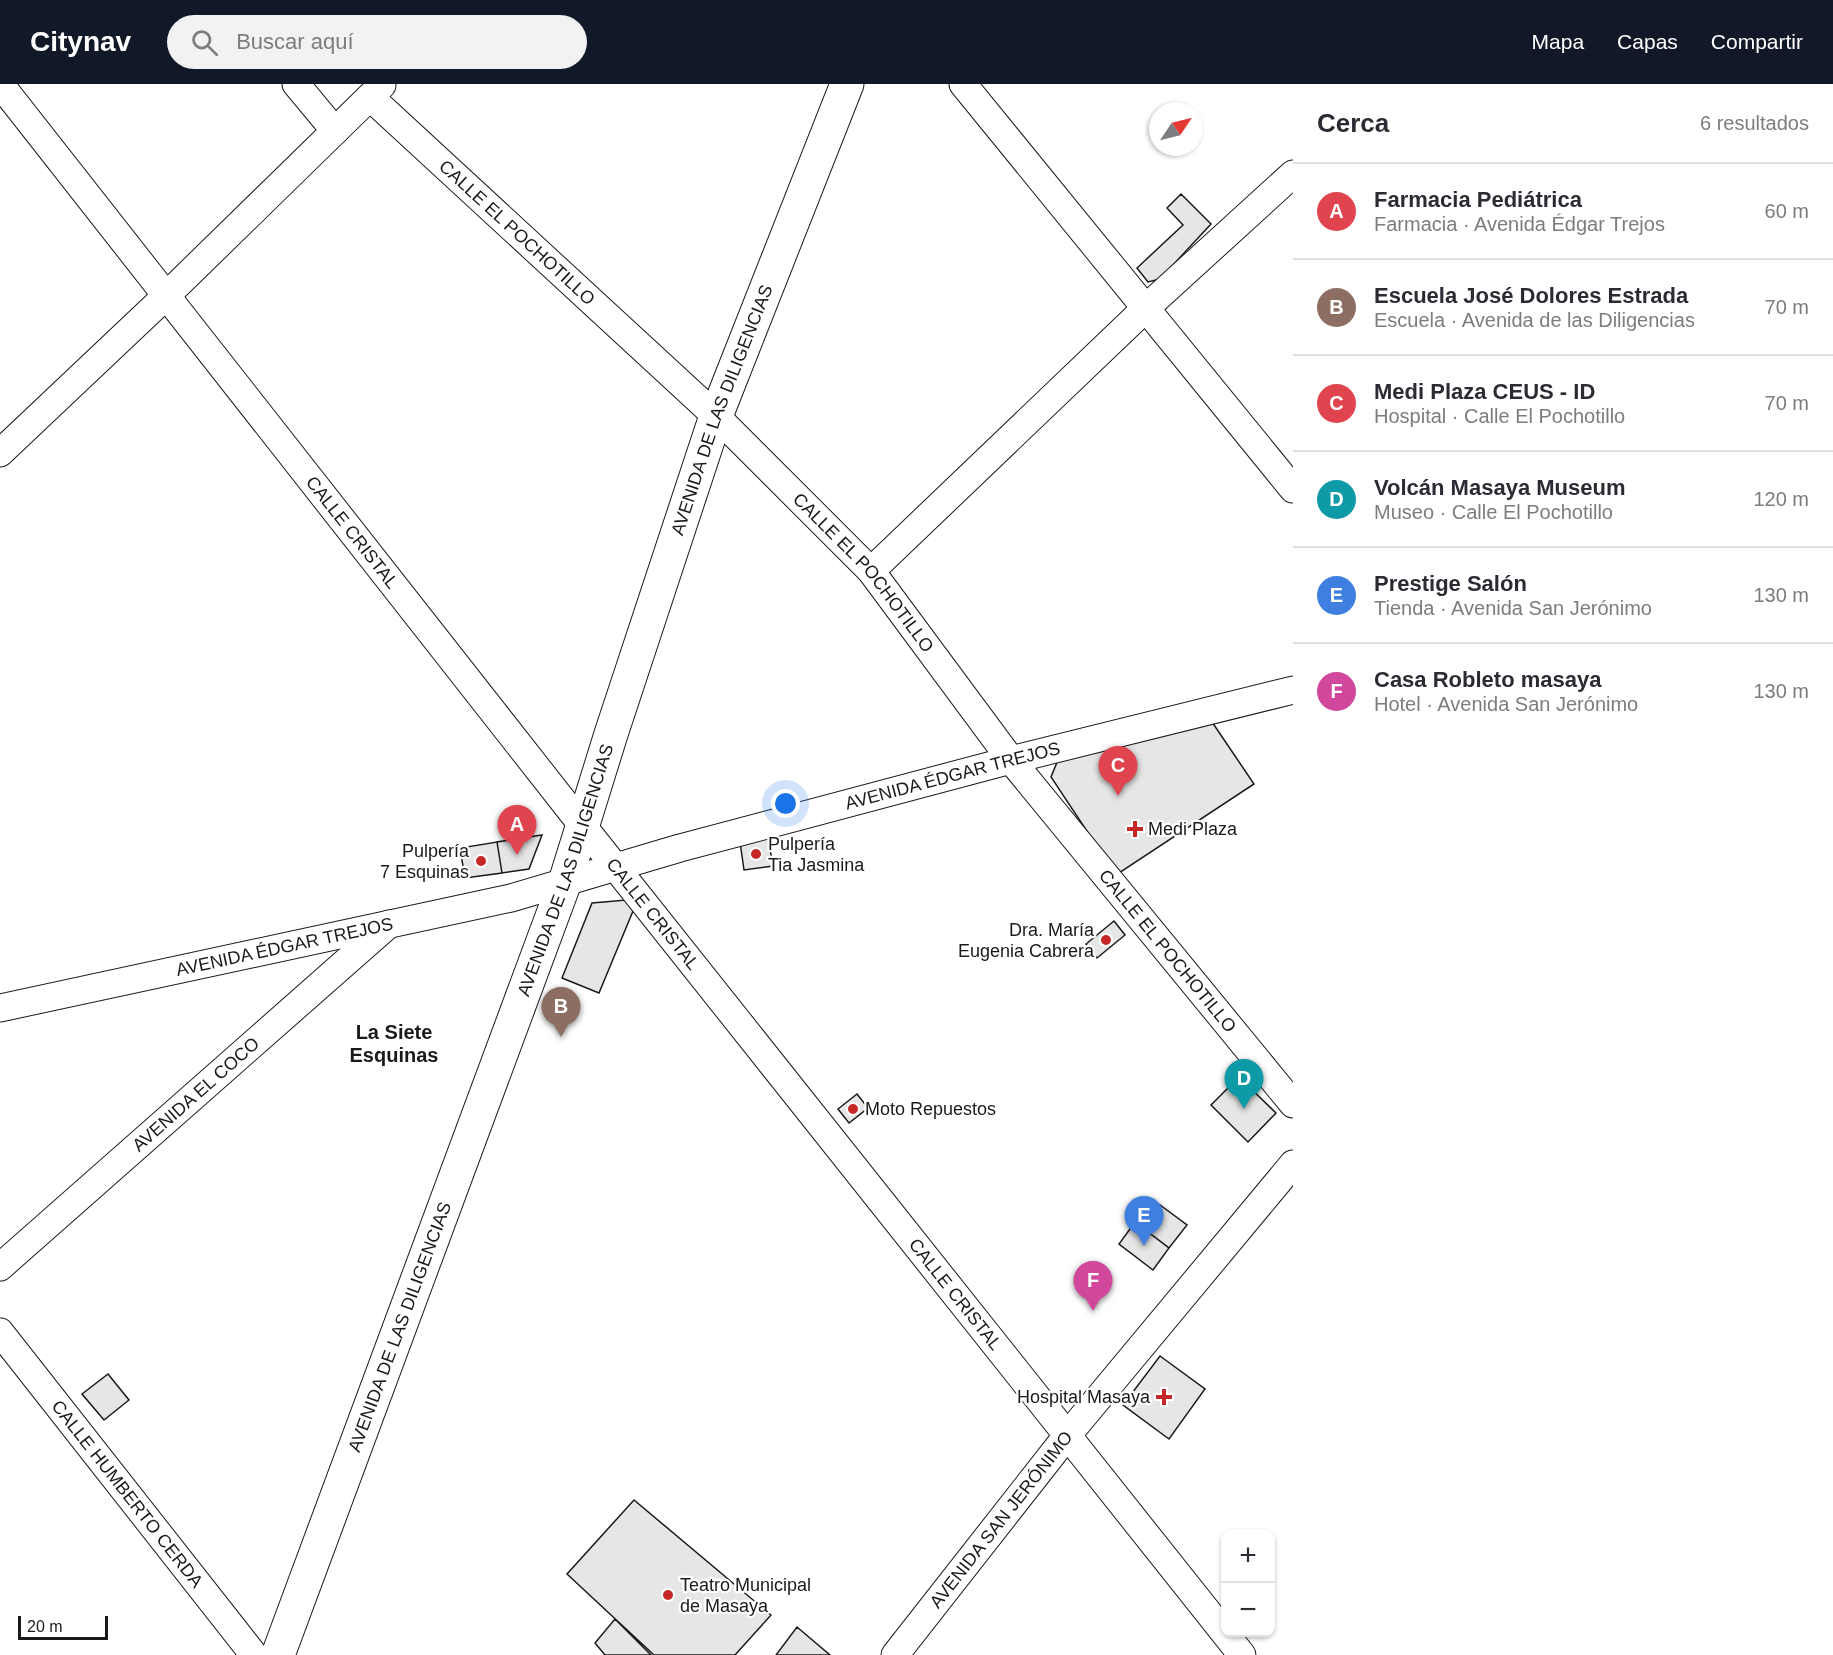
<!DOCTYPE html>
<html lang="es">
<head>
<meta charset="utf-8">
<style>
  :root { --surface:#fff; --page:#f2f2f3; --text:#2b2b33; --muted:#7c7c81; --line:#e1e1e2; --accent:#111827 }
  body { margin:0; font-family:Arial,sans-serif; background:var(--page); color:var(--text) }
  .controls { position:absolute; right:18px; bottom:18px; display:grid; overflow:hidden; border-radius:12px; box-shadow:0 2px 4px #0004 }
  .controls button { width:54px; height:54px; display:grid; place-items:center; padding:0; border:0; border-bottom:2px solid var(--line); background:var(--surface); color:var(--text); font:30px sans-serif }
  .compass { position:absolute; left:1149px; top:18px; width:54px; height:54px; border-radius:50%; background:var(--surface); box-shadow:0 2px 4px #0004; rotate:55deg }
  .scale { position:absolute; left:18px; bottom:15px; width:90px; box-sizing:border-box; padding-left:6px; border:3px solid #1a1a1a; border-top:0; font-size:16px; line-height:21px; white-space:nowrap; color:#1a1a1a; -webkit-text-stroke:4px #fff; paint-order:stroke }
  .you { position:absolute; left:786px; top:720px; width:21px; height:21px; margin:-15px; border:4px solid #fff; border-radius:50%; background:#1a73e8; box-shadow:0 0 0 9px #1a73e833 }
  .badge { display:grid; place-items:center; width:39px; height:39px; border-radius:50%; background:var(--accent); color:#fff; font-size:20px; font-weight:700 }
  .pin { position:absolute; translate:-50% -50px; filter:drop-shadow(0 2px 3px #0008) }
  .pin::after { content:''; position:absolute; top:32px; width:21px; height:18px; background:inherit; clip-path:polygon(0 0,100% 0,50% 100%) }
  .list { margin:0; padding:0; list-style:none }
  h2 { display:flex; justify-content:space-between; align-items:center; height:78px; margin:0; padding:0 24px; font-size:26px }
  h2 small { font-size:20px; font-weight:400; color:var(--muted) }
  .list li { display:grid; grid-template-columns:39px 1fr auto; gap:18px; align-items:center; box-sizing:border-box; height:96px; padding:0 24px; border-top:2px solid var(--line) }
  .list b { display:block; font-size:22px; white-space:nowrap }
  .list p { margin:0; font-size:20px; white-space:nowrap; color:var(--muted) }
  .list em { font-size:20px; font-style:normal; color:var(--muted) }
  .icon { flex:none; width:33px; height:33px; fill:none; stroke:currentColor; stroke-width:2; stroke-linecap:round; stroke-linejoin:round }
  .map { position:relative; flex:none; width:1293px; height:1571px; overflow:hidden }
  header { display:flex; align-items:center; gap:36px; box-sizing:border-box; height:84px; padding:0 30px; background:var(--accent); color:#fff }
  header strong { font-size:28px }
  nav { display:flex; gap:33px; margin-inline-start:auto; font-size:21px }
  .search { width:420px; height:54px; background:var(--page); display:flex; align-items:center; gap:15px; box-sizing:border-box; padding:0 21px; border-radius:33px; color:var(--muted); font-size:22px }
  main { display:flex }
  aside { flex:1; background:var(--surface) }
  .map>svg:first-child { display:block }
</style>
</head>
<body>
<header>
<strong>Citynav</strong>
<div class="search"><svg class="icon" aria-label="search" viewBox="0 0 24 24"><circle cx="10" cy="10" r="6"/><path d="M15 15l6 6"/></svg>Buscar aquí</div>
<nav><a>Mapa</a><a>Capas</a><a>Compartir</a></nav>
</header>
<main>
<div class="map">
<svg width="1293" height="1571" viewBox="0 0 1293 1571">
  <rect width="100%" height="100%" fill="#fff"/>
  <path fill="#e6e6e6" stroke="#1a1a1a" stroke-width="1.5" d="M1181,110l30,30 -51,55 -12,3 -11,-14 46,-43 -16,-17z
    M1210,635l44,65 -138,91 -65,-98 7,-17z
    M542,751l-13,34 -27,4 -5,-31z
    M768,754l5,28 -29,4 -4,-28z
    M497,758l5,31 -37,5 -5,-30z
    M638,815l-39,94 -37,-15 30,-75z
    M1114,837l11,14 -28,23 -11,-14z
    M1239,993l37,36 -28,29 -37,-37z
    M857,1010l11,14 -19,15 -11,-14z
    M1152,1115l35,26 -18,23 -34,-26z
    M1135,1138l34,26 -16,22 -34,-26z
    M1160,1272l45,33 -36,50 -46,-34z
    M108,1290l21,26 -25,20 -22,-26z
    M634,1416l137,115 -36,40h-81l-87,-81z
    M615,1535l36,36h-46l-10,-12z
    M797,1543l33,28h-54z"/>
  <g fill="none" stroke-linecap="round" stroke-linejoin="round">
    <g stroke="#1a1a1a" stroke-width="29">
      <g id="street">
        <path id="s1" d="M0,0l582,741 660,830"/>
        <path d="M296,0l39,47"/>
        <path d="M963,0l330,405"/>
        <path id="s2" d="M370,13l346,319 155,155 140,189 282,344"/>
        <path d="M0,369l167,-158 215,-210"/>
        <path d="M871,487l276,-264 146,-133"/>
        <path id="s3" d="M0,924l511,-110 169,-50 331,-88 282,-70"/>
        <path id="s4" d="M0,1183l389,-343"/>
        <path id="s5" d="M0,1248l254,323"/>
        <path id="s6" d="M895,1571l171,-218 227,-273"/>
      </g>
    </g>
    <g stroke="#1a1a1a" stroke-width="35">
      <g id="secondary">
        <path id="s7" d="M278,1571l288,-776 45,-145 105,-318 131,-332"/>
      </g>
    </g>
    <use href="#street" stroke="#fff" stroke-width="27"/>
    <use href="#secondary" stroke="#fff" stroke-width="33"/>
  </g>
  <g fill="#c62828" stroke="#fff" stroke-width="2">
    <path d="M1132 736h6v6h6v6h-6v6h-6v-6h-6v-6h6z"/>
    <circle cx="756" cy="770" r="6"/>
    <circle cx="481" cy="777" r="6"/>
    <circle cx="1106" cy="856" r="6"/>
    <circle cx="853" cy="1025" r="6"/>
    <path d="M1161 1304h6v6h6v6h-6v6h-6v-6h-6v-6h6z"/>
    <circle cx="668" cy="1511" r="6"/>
  </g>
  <g text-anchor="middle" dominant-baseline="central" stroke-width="4.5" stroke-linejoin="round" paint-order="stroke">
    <g font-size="18" fill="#1a1a1a" stroke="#fff">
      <text stroke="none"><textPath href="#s2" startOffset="200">CALLE EL POCHOTILLO</textPath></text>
      <text stroke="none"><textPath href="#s7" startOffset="1322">AVENIDA DE LAS DILIGENCIAS</textPath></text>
      <text stroke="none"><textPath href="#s1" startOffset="570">CALLE CRISTAL</textPath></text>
      <text stroke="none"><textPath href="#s2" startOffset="686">CALLE EL POCHOTILLO</textPath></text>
      <text stroke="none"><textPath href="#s3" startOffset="981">AVENIDA ÉDGAR TREJOS</textPath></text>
      <text stroke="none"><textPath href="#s7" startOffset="836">AVENIDA DE LAS DILIGENCIAS</textPath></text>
      <text stroke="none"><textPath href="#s1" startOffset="1056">CALLE CRISTAL</textPath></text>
      <text stroke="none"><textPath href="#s3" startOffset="291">AVENIDA ÉDGAR TREJOS</textPath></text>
      <text stroke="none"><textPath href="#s2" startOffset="1172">CALLE EL POCHOTILLO</textPath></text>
      <text stroke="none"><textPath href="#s4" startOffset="261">AVENIDA EL COCO</textPath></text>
      <text stroke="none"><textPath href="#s1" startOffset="1542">CALLE CRISTAL</textPath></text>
      <text stroke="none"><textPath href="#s7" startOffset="350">AVENIDA DE LAS DILIGENCIAS</textPath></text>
      <text stroke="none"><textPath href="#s5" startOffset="206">CALLE HUMBERTO CERDA</textPath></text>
      <text stroke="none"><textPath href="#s6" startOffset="172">AVENIDA SAN JERÓNIMO</textPath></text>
    </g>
    <g font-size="18" fill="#1a1a1a" stroke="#fff" text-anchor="start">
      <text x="1148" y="745">Medi Plaza</text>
      <text x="768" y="760">Pulpería<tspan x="768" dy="21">Tia Jasmina</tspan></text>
      <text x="469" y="767" text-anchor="end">Pulpería<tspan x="469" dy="21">7 Esquinas</tspan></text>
      <text x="1094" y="846" text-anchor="end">Dra. María<tspan x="1094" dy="21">Eugenia Cabrera</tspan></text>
      <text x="865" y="1025">Moto Repuestos</text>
      <text x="1150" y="1313" text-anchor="end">Hospital Masaya</text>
      <text x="680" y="1501">Teatro Municipal<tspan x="680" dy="21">de Masaya</tspan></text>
    </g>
    <g font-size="20" font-weight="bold" fill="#1a1a1a" stroke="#fff">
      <text x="394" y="948">La Siete<tspan x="394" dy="23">Esquinas</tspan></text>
    </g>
  </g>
</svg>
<div class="controls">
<button>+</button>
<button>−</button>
</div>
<svg class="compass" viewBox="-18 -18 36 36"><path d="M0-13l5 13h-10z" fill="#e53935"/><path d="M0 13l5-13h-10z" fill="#7c7c81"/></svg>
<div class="scale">20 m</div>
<div class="you"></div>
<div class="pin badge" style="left:517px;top:771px;background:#e0444e">A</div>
<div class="pin badge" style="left:561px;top:953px;background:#8d6e63">B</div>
<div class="pin badge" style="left:1118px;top:712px;background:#e0444e">C</div>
<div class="pin badge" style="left:1244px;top:1025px;background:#0f9aa8">D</div>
<div class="pin badge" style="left:1144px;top:1162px;background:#3f7fe0">E</div>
<div class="pin badge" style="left:1093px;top:1227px;background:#d1479c">F</div>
</div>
<aside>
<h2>Cerca<small>6 resultados</small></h2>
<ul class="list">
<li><span class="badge" style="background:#e0444e">A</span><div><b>Farmacia Pediátrica</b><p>Farmacia · Avenida Édgar Trejos</p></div><em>60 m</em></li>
<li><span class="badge" style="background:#8d6e63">B</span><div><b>Escuela José Dolores Estrada</b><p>Escuela · Avenida de las Diligencias</p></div><em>70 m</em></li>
<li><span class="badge" style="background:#e0444e">C</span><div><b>Medi Plaza CEUS - ID</b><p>Hospital · Calle El Pochotillo</p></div><em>70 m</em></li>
<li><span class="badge" style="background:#0f9aa8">D</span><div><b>Volcán Masaya Museum</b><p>Museo · Calle El Pochotillo</p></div><em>120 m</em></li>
<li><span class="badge" style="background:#3f7fe0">E</span><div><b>Prestige Salón</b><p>Tienda · Avenida San Jerónimo</p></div><em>130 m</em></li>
<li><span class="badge" style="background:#d1479c">F</span><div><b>Casa Robleto masaya</b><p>Hotel · Avenida San Jerónimo</p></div><em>130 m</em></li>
</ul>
</aside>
</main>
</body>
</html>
